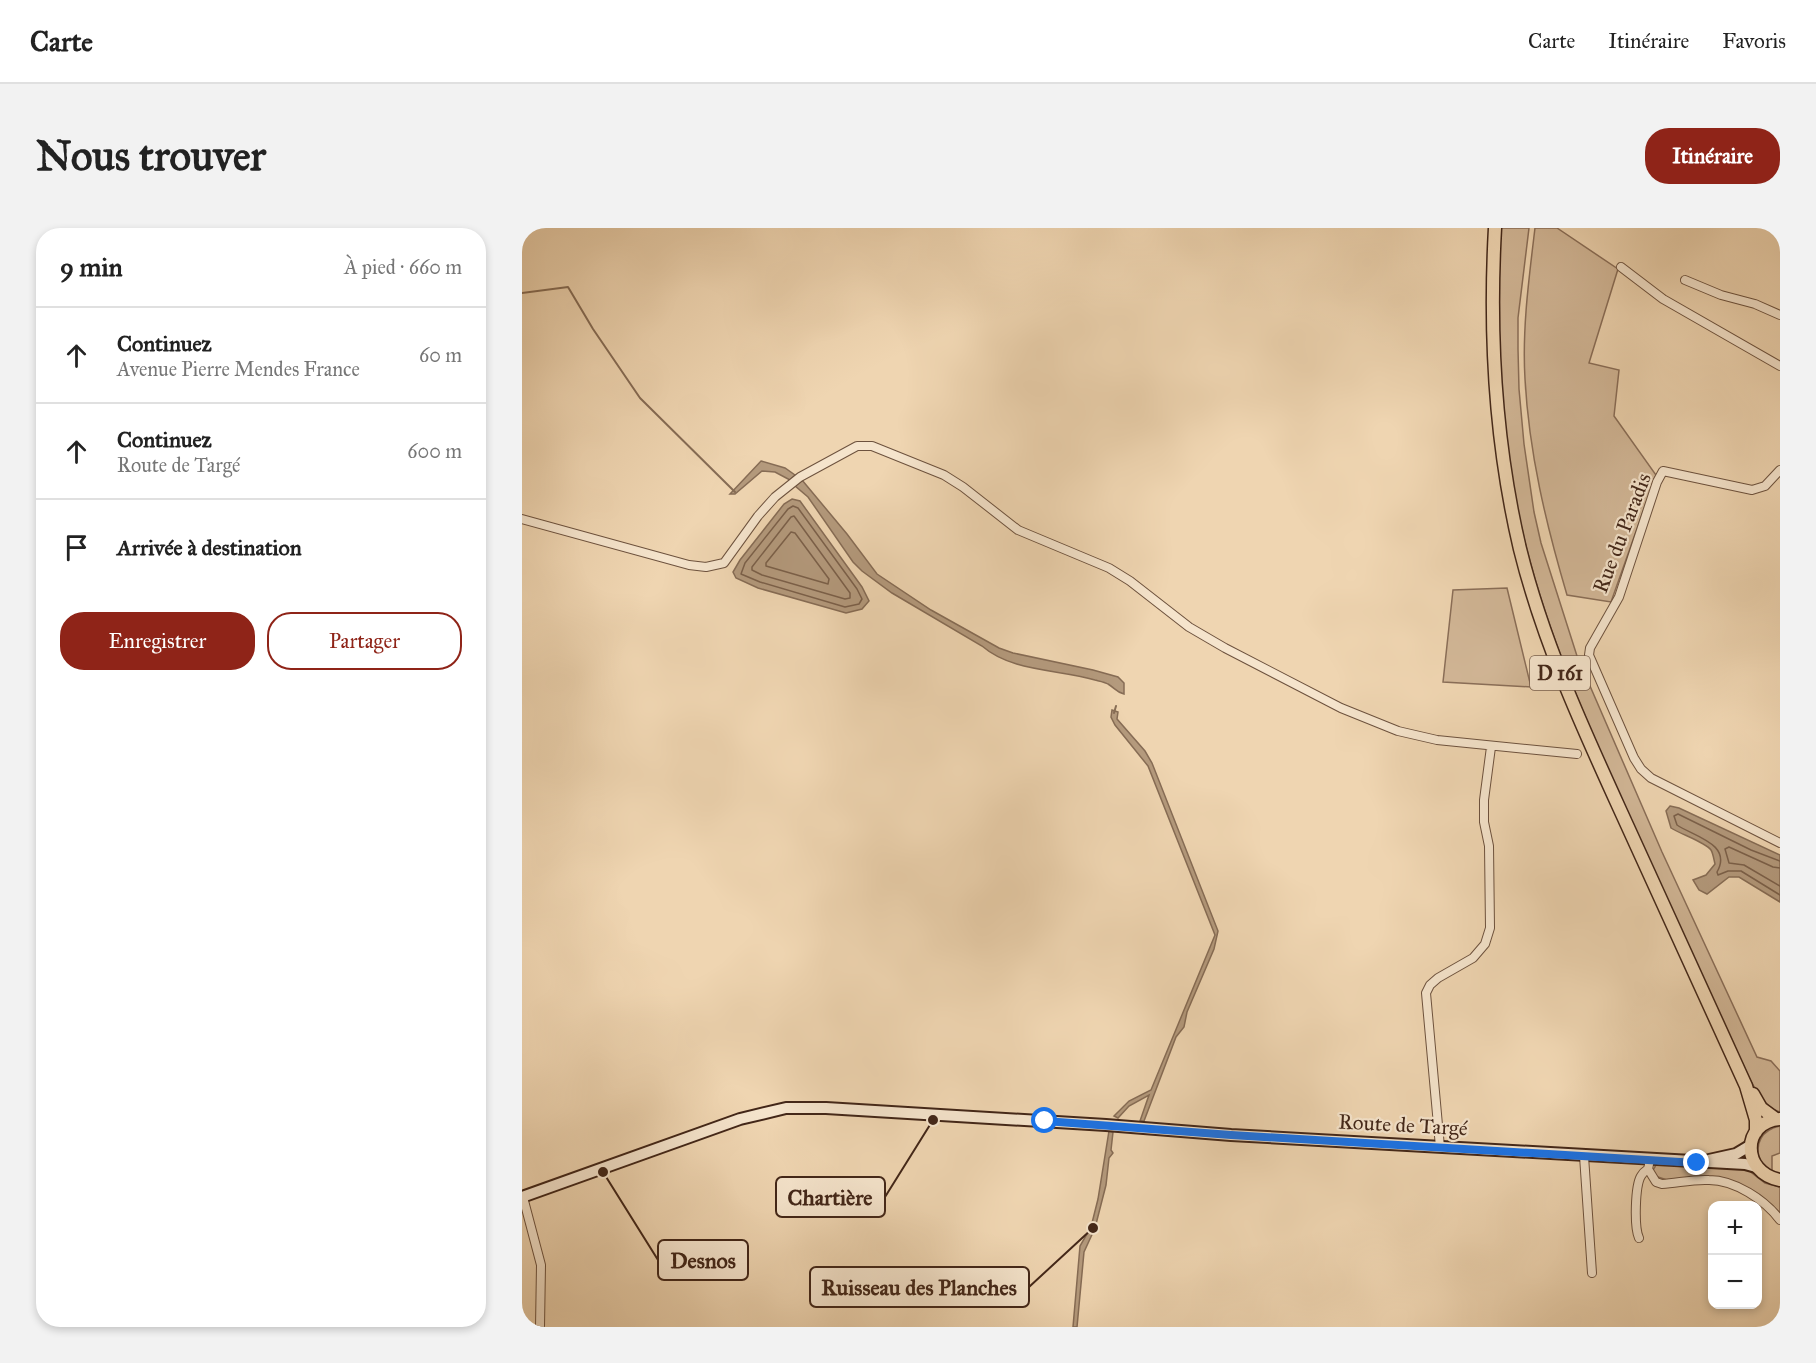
<!DOCTYPE html>
<html lang="fr">
<head>
<meta charset="utf-8">
<style>
  :root { --surface:#fff; --page:#f2f2f2; --text:#222; --muted:#767676; --line:#e0e0e0; --accent:#8f2418 }
  body { margin:0; font-family:"IM FELL Great Primer",serif; background:var(--page); color:var(--text) }
  .controls { position:absolute; right:18px; bottom:18px; display:grid; overflow:hidden; border-radius:12px; box-shadow:0 3px 9px #0003 }
  .controls button { width:54px; height:54px; display:grid; place-items:center; padding:0; border:0; border-bottom:2px solid var(--line); background:var(--surface); color:var(--text); font:30px sans-serif }
  .stop { position:absolute; width:18px; height:18px; margin:-14px; border:4px solid #1a73e8; border-radius:50%; background:#fff }
  .stop.end { background:#1a73e8; border-color:#fff; box-shadow:0 2px 6px #0008 }
  .list { margin:0; padding:0; list-style:none }
  h2 { display:flex; justify-content:space-between; align-items:center; height:78px; margin:0; padding:0 24px; font-size:26px }
  h2 small { font-size:20px; font-weight:400; color:var(--muted) }
  .list li { display:grid; grid-template-columns:39px 1fr auto; gap:18px; align-items:center; box-sizing:border-box; height:96px; padding:0 24px; border-top:2px solid var(--line) }
  .list b { display:block; font-size:22px; white-space:nowrap }
  .list p { margin:0; font-size:20px; white-space:nowrap; color:var(--muted) }
  .list em { font-size:20px; font-style:normal; color:var(--muted) }
  .actions { display:flex; gap:12px; padding:18px 24px }
  .actions a { flex:1; padding:14px 0; border:2px solid var(--accent); border-radius:24px; text-align:center; font-size:21px; color:var(--accent) }
  .actions .main { background:var(--accent); color:#fff }
  .icon { flex:none; width:33px; height:33px; fill:none; stroke:currentColor; stroke-width:2; stroke-linecap:round; stroke-linejoin:round }
  .map { position:relative; flex:none; width:1258px; height:1099px; overflow:hidden; border-radius:24px }
  header { display:flex; align-items:center; gap:36px; box-sizing:border-box; height:84px; padding:0 30px; background:var(--surface); border-bottom:2px solid var(--line) }
  header strong { font-size:28px }
  nav { display:flex; gap:33px; margin-inline-start:auto; font-size:21px }
  .intro { display:flex; align-items:center; justify-content:space-between; box-sizing:border-box; height:144px; padding:0 36px }
  h1 { margin:0; font-size:42px }
  .button { padding:15px 27px; border-radius:24px; background:var(--accent); color:#fff; font-size:21px; font-weight:700 }
  main { display:flex; gap:36px; padding:0 36px }
  aside { flex:1; background:var(--surface); border-radius:24px; box-shadow:0 3px 9px #0003 }
  .map>svg:first-child { display:block }
</style>
</head>
<body>
<header>
<strong>Carte</strong>
<nav><a>Carte</a><a>Itinéraire</a><a>Favoris</a></nav>
</header>
<div class="intro"><h1>Nous trouver</h1><a class="button">Itinéraire</a></div>
<main>
<aside>
<h2>9 min<small>À pied · 660 m</small></h2>
<ul class="list">
<li><svg class="icon" aria-label="ahead" viewBox="0 0 24 24"><path d="M12 20V5M6 11l6-6 6 6"/></svg><div><b>Continuez</b><p>Avenue Pierre Mendes France</p></div><em>60 m</em></li>
<li><svg class="icon" aria-label="ahead" viewBox="0 0 24 24"><path d="M12 20V5M6 11l6-6 6 6"/></svg><div><b>Continuez</b><p>Route de Targé</p></div><em>600 m</em></li>
<li><svg class="icon" aria-label="arrive" viewBox="0 0 24 24"><path d="M6 21V4h12l-3 4 3 4H6"/></svg><div><b>Arrivée à destination</b></div></li>
</ul>
<div class="actions"><a class="main">Enregistrer</a><a>Partager</a></div>
</aside>
<div class="map">
<svg width="1258" height="1099" viewBox="0 0 1258 1099">
  <rect width="100%" height="100%" fill="#efd5b1"/>
  <filter id="stains"><feTurbulence type="fractalNoise" baseFrequency=".00333" numOctaves="4"/><feColorMatrix values="0 0 0 0 .2 0 0 0 0 .09 0 0 0 0 .02 0 0 0 .5 -.17"/></filter>
  <radialGradient id="worn" r=".72"><stop offset=".6" stop-color="#630" stop-opacity="0"/><stop offset="1" stop-color="#630" stop-opacity=".3"/></radialGradient>
  <path fill="#d2b797" stroke="#8a6e58" stroke-width="1.5" d="M979,0h28l-11,90v31l1,40 5,55 10,68 7,31 36,113 85,196 95,205 14,4 9,10v41c-21,-5 -34,-42 -43,-60 -38,-82 -76,-165 -113,-247 -41,-91 -81,-182 -103,-280 -22,-97 -26,-198 -20,-297z
    M1013,0h22l61,41 -29,94 30,7 -5,46 42,59 -45,127 -44,-7c-21,-71 -38,-142 -42,-216 -3,-50 4,-101 10,-151z
    M985,360l24,99 -88,-5 10,-92z
    M1258,898v27l-8,3v16l-12,-11c-6,-18 2,-31 20,-35z
    M1138,936l84,5 4,1 17,13 15,4v26l-13,-12 -31,-18 -66,-2 -15,-5 -2,-6 3,-5z"/>
  <path fill="#b49a7d" stroke="#866c55" stroke-width="1.5" d="M239,233l24,7 10,7 -5,5 -15,-8 -13,-1 -27,23h-5z
    M280,252l45,54 30,40 54,36 68,38 14,5 80,17 25,7 6,6v11c-8,-2 -9,-6 -16,-10 -3,-2 -9,-3 -13,-4 -37,-11 -83,-8 -113,-34l-90,-53 -30,-22 -9,-9 -45,-65 -14,-12z
    M270,271l8,2 62,86 7,14 -7,8 -16,4 -88,-25 -22,-10 -3,-6 7,-12 44,-56z
    M590,482l6,2 -1,7 28,32 7,12 66,168 -4,18 -27,63 -3,15 -8,10 -32,84h-4l9,-26 -20,11 -11,12 -4,-2 15,-15 22,-11 64,-155 -67,-169 -33,-41 -4,-8z
    M1148,578l9,2 101,47v47l-41,-25h-10l-22,17 -8,-4 -6,-10 13,-5 9,-11c-1,-4 -2,-11 -4,-14 -6,-8 -31,-16 -40,-22l-5,-17z
    M587,903l4,1 -2,18 2,3 -4,5 -3,27 -11,43 -11,24 -7,75h-4l7,-81 11,-19 7,-28z"/>
  <g fill="none" stroke-linecap="round" stroke-linejoin="round">
    <path stroke="#7b604a" stroke-width="1.5" d="M271,278l5,2 59,81 5,10 -3,5 -14,3 -85,-25 -19,-8 4,-11 43,-54z
      M272,288l56,77v5l-5,1 -83,-24 -10,-5v-3l39,-50z
      M269,304l4,1 34,46 -1,5 -62,-18v-3z
      M1258,633l-29,-11 -73,-36 -4,2 3,9c16,11 56,19 40,47l1,3 10,-4h13l39,24
      M1258,640l-7,-1 -44,-20 -4,2 4,14 15,2 36,21"/>
    <path stroke="#866c55" stroke-width="2" d="M0,65l46,-6 25,42 47,69 95,94
      M592,485l2,-7"/>
    <g stroke="#6d523e" stroke-width="10">
      <path id="street" d="M1099,39l42,32 117,67
        M1163,52l36,15 34,9 25,11
        M1258,242l-15,16 -13,4 -89,-19 -6,11 -38,115 -29,51 -1,7 45,103 7,11 10,9 129,65
        M0,291l167,46 17,2 18,-4 34,-47 17,-19 25,-20 57,-31h15l72,29 19,12 55,43 91,38 21,13 59,46 36,21 116,60 57,23 39,9 140,14
        M918,919l-14,-154 4,-8 8,-7 35,-20 12,-14 5,-16 -1,-82 -5,-24v-22l7,-53
        M1062,928l8,117
        M1128,932l-2,9 8,13 6,2c16,-1 31,-5 47,-4 26,0 56,20 71,40
        M1,969l18,68 -1,62
        M1117,1010c-5,-11 -4,-52 2,-62 2,-4 4,-5 7,-7"/>
    </g>
    <g stroke="#422618" stroke-width="14">
      <path id="secondary" d="M1187,932l27,-6 15,-9
        M0,969l218,-78 46,-11h40l280,17 125,10 514,29 11,3"/>
    </g>
    <g stroke="#422618" stroke-width="15">
      <path id="primary" d="M973,0c-6,108 0,215 25,321 24,97 66,186 107,276 39,87 79,174 119,261l10,34v12
        M1231,866l8,14 15,11
        M1258,891c-39,3 -39,54 0,61"/>
    </g>
    <use href="#street" stroke="#f5e4cc" stroke-width="8"/>
    <use href="#secondary" stroke="#f5e4cc" stroke-width="10"/>
    <use href="#primary" stroke="#efd5b1" stroke-width="12"/>
  </g>
  <g fill="none" stroke-linecap="round" stroke-linejoin="round">
    <path stroke="#1a73e8" stroke-width="8" d="M523,893l186,14 466,28"/>
  </g>
  <g text-anchor="middle" dominant-baseline="central" stroke-width="4.5" stroke-linejoin="round" paint-order="stroke">
    <rect fill="#f5e4cc" stroke="#785f4e" stroke-width="1.5" x="1008" y="428" width="60" height="34" rx="4.5"/>
    <g font-size="20" font-weight="bold" fill="#422618">
      <text x="1038" y="445">D 161</text>
    </g>
    <g font-size="21" fill="#422618" stroke="#f5e4cc">
      <text transform="translate(1100 305) rotate(-69)">Rue du Paradis</text>
      <text transform="translate(881 897) rotate(3)">Route de Targé</text>
    </g>
  </g>
  <path fill="none" stroke="#422618" stroke-width="2" d="M411 892L363 969M81 944L136 1032M571 1000L507 1059"/>
  <g fill="#422618" stroke="#f5e4cc" stroke-width="2">
    <circle cx="411" cy="892" r="6"/>
    <circle cx="81" cy="944" r="6"/>
    <circle cx="571" cy="1000" r="6"/>
  </g>
  <g fill="#f5e4cc" stroke="#422618" stroke-width="2">
    <rect x="254" y="949" width="109" height="40" rx="6"/>
    <rect x="136" y="1012" width="90" height="40" rx="6"/>
    <rect x="288" y="1039" width="219" height="40" rx="6"/>
  </g>
  <g font-size="22" text-anchor="middle" font-weight="bold" fill="#422618">
    <text x="308" y="977">Chartière</text>
    <text x="181" y="1040">Desnos</text>
    <text x="397" y="1067">Ruisseau des Planches</text>
  </g>
  <rect width="100%" height="100%" filter="url(#stains)"/>
  <rect width="100%" height="100%" fill="url(#worn)"/>
</svg>
<div class="controls">
<button>+</button>
<button>−</button>
</div>
<div class="stop" style="left:523px;top:893px"></div>
<div class="stop end" style="left:1175px;top:935px"></div>
</div>
</main>
</body>
</html>
